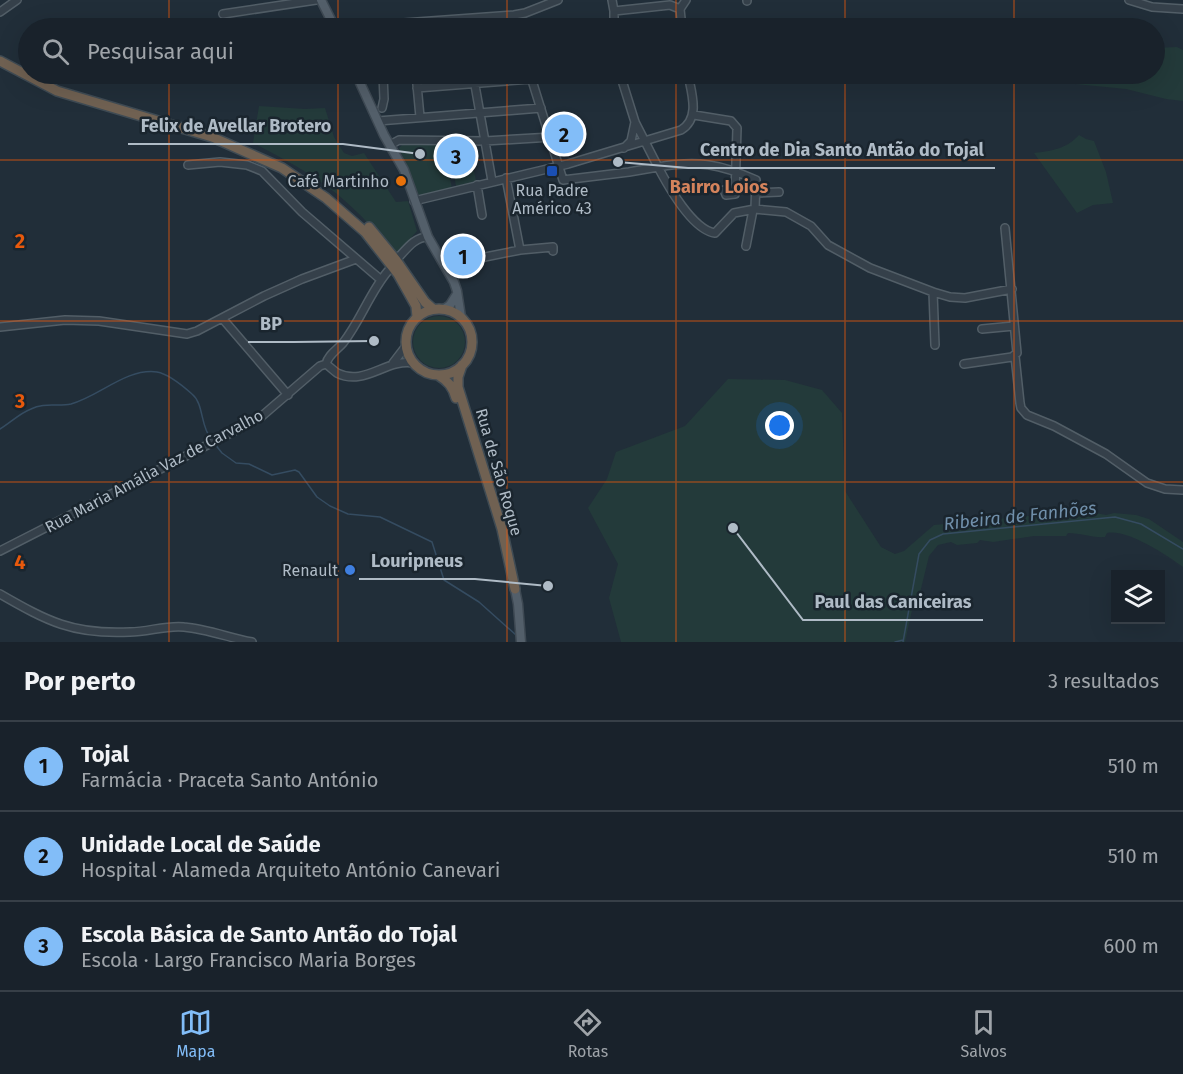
<!DOCTYPE html>
<html lang="pt">
<head>
<meta charset="utf-8">
<style>
  :root { --surface:#19222b; --page:#262f37; --text:#f1f3f6; --muted:#9fa4a9; --line:#373f47; --accent:#82bdf8 }
  body { margin:0; font-family:"Fira Sans",sans-serif; background:var(--page); color:var(--text) }
  .controls { position:absolute; right:18px; bottom:18px; display:grid; overflow:hidden; border-radius:0px; box-shadow:0 6px 24px #0002 }
  .controls button { width:54px; height:54px; display:grid; place-items:center; padding:0; border:0; border-bottom:2px solid var(--line); background:var(--surface); color:var(--text); font:30px sans-serif }
  .you { position:absolute; left:780px; top:426px; width:21px; height:21px; margin:-15px; border:4px solid #fff; border-radius:50%; background:#1a73e8; box-shadow:0 0 0 9px #1a73e833 }
  .badge { display:grid; place-items:center; width:39px; height:39px; border-radius:50%; background:var(--accent); color:#111; font-size:20px; font-weight:700 }
  .pin { position:absolute; translate:-50% -50%; border:3px solid #fff; box-shadow:0 2px 6px #0006 }
  .list { margin:0; padding:0; list-style:none }
  h2 { display:flex; justify-content:space-between; align-items:center; height:78px; margin:0; padding:0 24px; font-size:26px }
  h2 small { font-size:20px; font-weight:400; color:var(--muted) }
  .list li { display:grid; grid-template-columns:39px 1fr auto; gap:18px; align-items:center; box-sizing:border-box; height:90px; padding:0 24px; border-top:2px solid var(--line) }
  .list b { display:block; font-size:22px; white-space:nowrap }
  .list p { margin:0; font-size:20px; white-space:nowrap; color:var(--muted) }
  .list em { font-size:20px; font-style:normal; color:var(--muted) }
  .icon { flex:none; width:33px; height:33px; fill:none; stroke:currentColor; stroke-width:2; stroke-linecap:round; stroke-linejoin:round }
  .map { position:relative; flex:none; width:1183px; height:642px; overflow:hidden }
  .search { position:absolute; background:var(--surface); box-shadow:0 6px 24px #0002; left:18px; right:18px; top:18px; height:66px; display:flex; align-items:center; gap:15px; box-sizing:border-box; padding:0 21px; border-radius:33px; color:var(--muted); font-size:22px }
  .sheet { height:348px; background:var(--surface) }
  nav { display:flex; justify-content:space-around; align-items:center; box-sizing:border-box; height:84px; border-top:2px solid var(--line); background:var(--surface); font-size:16px; color:var(--muted) }
  nav a { display:grid; justify-items:center; gap:3px }
  nav .on { color:var(--accent) }
  .map>svg:first-child { display:block }
</style>
</head>
<body>
<div class="map">
<svg width="1183" height="642" viewBox="0 0 1183 642">
  <rect width="100%" height="100%" fill="#212e39"/>
  <path fill="#233a3a" d="M514,19l4,9h-148z
    M1177,47l6,3v51l-17,-2 -40,-10 -51,-5v-10h79l1,-26z
    M975,74h79l-79,6z
    M259,106l46,3 20,-1 9,29 10,16 8,3 12,-3 32,49 12,-1 9,30 -20,23c-19,-20 -38,-42 -60,-60 -26,-21 -55,-36 -84,-51z
    M1079,135l7,4 8,2 12,31 7,31 -20,2 -16,8 -43,-60c18,-2 32,-4 45,-18z
    M404,143h34l3,26h7l4,19 -29,8 -5,-2 -19,-46z
    M474,171l2,10 -20,5 -2,-11z
    M413 342a26 26 0 1 1 52 0a26 26 0 1 1-52 0Z
    M728,379l57,1 37,10 20,23 3,78 36,56 14,7 9,-3 30,-26 94,-9 68,-3 10,2 8,-2 22,2 13,4 34,23v25c-17,-12 -55,-38 -76,-34l-2,4c-13,1 -24,-4 -37,-4l-2,3h-32l-41,6 -13,-2 -3,3 -20,2 -6,-3 -13,3 -9,11 -11,45h-4l-9,41h-284l-12,-44 9,-34 -30,-56 19,-29 9,-27 69,-26z"/>
  <g fill="none" stroke-linecap="round" stroke-linejoin="round">
    <path stroke="#354c61" stroke-width="1.5" d="M0,429c10,-6 20,-16 31,-20 13,-7 27,-2 40,-5 29,-8 55,-36 86,-32 12,2 26,14 35,22 12,10 8,31 19,45
      M214,443l8,10 14,10 13,1 23,11 23,-5 4,2 18,25 13,9 18,8 32,3 52,25 12,38 35,22 37,33
      M895,642l8,-2
      M903,642l16,-88 11,-14 13,-6 172,-17 26,7 42,25"/>
    <g stroke="#525e67" stroke-width="10">
      <path id="minor" d="M612,0l2,11v17
        M747,0v1
        M1129,0l23,7 31,2
        M680,9l2,19
        M680,9l6,-9
        M614,11l56,-6 10,4
        M0,12l17,-12
        M223,14l93,-14
        M335,28l179,-13 11,-2 33,-13
        M416,74l4,43
        M473,74l19,107
        M530,74l33,106 66,-8 29,-5 -23,-45 -15,-48
        M417,88l114,-9
        M382,108l2,-9 -1,-25
        M694,115l37,6 6,7 -2,66 -9,1 -2,-5
        M378,121l163,-13
        M390,145l9,-5 86,1 67,-4
        M624,148l7,-7 4,-19
        M188,165l32,-3 27,3 15,6 40,41 78,67
        M506,178l14,72
        M477,185l5,30
        M756,193l23,-1
        M414,201l154,-37 113,-34c20,-12 10,-38 7,-56
        M755,209l1,-29c-36,-16 -58,-20 -98,-13 10,19 35,63 57,66l19,-20 21,-4 31,3 25,14 17,19 42,23 63,24 17,5 15,1 47,-9
        M746,246l7,-36
        M396,260c10,-10 18,-23 32,-23
        M470,260l50,-10 33,-3v4
        M933,292l2,53
        M222,318l66,77
        M0,327l65,-7 34,1 88,13 10,-3 67,-35 38,-17 54,-20
        M982,329l32,-3
        M1015,356l5,47 1,5 6,7 27,11 52,28 41,29 18,6 18,1
        M393,363l13,-17
        M326,364c4,3 7,6 11,9 28,14 49,-15 77,-10
        M964,364l48,-7 5,-4 -12,-125
        M0,551l223,-114 39,-21 58,-50 6,-2c2,-9 11,-14 17,-21 18,-23 27,-51 45,-72
        M0,594c47,27 73,41 130,38 18,0 36,-7 54,-5 23,2 46,11 68,15"/>
    </g>
    <g stroke="#3e4953" stroke-width="11">
      <path id="major" d="M321,0l14,28
        M356,74l28,61 20,35 24,67 26,45 3,9 4,26
        M444,309l6,-4 7,-11
        M515,589l3,15 3,38"/>
    </g>
    <g stroke="#3f4b54" stroke-width="12">
      <path id="highway" d="M0,61l57,30 155,46 70,31 44,30 39,34 33,42 18,32 1,11
        M369,227l27,33 29,42 8,7
        M406 342a33 33 0 1 1 66 0a33 33 0 1 1-66 0Z
        M462,365l-4,12v10l44,142 13,60
        M438,375c10,6 15,12 18,23"/>
    </g>
    <use href="#minor" stroke="#35404a" stroke-width="7"/>
    <use href="#major" stroke="#535f6a" stroke-width="8"/>
    <use href="#highway" stroke="#706152" stroke-width="9"/>
  </g>
  <path fill="none" stroke="#e8590c" stroke-width="1.5" stroke-opacity="0.55" d="M169,0v28M338,0v28M507,0v28M676,0v28M845,0v28M1014,0v28M169,74v568M338,74v568M507,74v568M676,74v568M845,74v568M1014,74v568M0,160h1183M0,321h1183M0,482h1183"/>
  <rect fill="#1a4fb4" stroke="#1a252e" stroke-width="2" x="546" y="165" width="12" height="12" rx="3"/>
  <circle fill="#e8710a" stroke="#1a252e" stroke-width="2" cx="401" cy="181" r="6"/>
  <circle fill="#3f7fe0" stroke="#1a252e" stroke-width="2" cx="350" cy="570" r="6"/>
  <g text-anchor="middle" dominant-baseline="central" stroke-width="5" stroke-linejoin="round" paint-order="stroke">
    <g font-size="16" fill="#afbbc6" stroke="#1a252e" text-anchor="end">
      <text x="389" y="181">Café Martinho</text>
      <text x="552" y="190" text-anchor="middle">Rua Padre<tspan x="552" dy="18">Américo 43</tspan></text>
      <text x="338" y="570">Renault</text>
    </g>
    <g font-size="16" fill="#afbbc6" stroke="#1a252e">
      <text transform="translate(154 471) rotate(-28)">Rua Maria Amália Vaz de Carvalho</text>
      <text transform="translate(499 472) rotate(74)">Rua de São Roque</text>
    </g>
    <g font-size="18" font-weight="bold" fill="#d4835c" stroke="#1a252e">
      <text x="719" y="187">Bairro Loios</text>
    </g>
    <g font-size="18" font-style="italic" fill="#708faa" stroke="#1a252e">
      <text transform="translate(1020 516) rotate(-6)">Ribeira de Fanhões</text>
    </g>
  </g>
  <g font-size="20" text-anchor="middle" font-weight="bold" fill="#e8590c" stroke="#1a252e" stroke-width="5" stroke-linejoin="round" paint-order="stroke">
    <text x="20" y="248">2</text>
    <text x="20" y="408">3</text>
    <text x="20" y="569">4</text>
  </g>
  <path fill="none" stroke="#afbbc6" stroke-width="2" d="M420 154L343 144H128M618 162L688 168H995M374 341L294 342H248M548 586L475 579H359M733 528L803 620H983"/>
  <g fill="#afbbc6" stroke="#1a252e" stroke-width="2">
    <circle cx="420" cy="154" r="6"/>
    <circle cx="618" cy="162" r="6"/>
    <circle cx="374" cy="341" r="6"/>
    <circle cx="548" cy="586" r="6"/>
    <circle cx="733" cy="528" r="6"/>
  </g>
  <g font-size="18" text-anchor="middle" font-weight="bold" fill="#afbbc6" stroke="#1a252e" stroke-width="5" stroke-linejoin="round" paint-order="stroke">
    <text x="236" y="132">Felix de Avellar Brotero</text>
    <text x="842" y="156">Centro de Dia Santo Antão do Tojal</text>
    <text x="271" y="330">BP</text>
    <text x="417" y="567">Louripneus</text>
    <text x="893" y="608">Paul das Caniceiras</text>
  </g>
</svg>
<div class="controls">
<button><svg class="icon" aria-label="layers" viewBox="0 0 24 24"><path d="M12 4l9 5-9 5-9-5zM3 14l9 5 9-5"/></svg></button>
</div>
<div class="you"></div>
<div class="pin badge" style="left:463px;top:256px">1</div>
<div class="pin badge" style="left:564px;top:134px">2</div>
<div class="pin badge" style="left:456px;top:156px">3</div>
<div class="search"><svg class="icon" aria-label="search" viewBox="0 0 24 24"><circle cx="10" cy="10" r="6"/><path d="M15 15l6 6"/></svg>Pesquisar aqui</div>
</div>
<section class="sheet">
<h2>Por perto<small>3 resultados</small></h2>
<ul class="list">
<li><span class="badge">1</span><div><b>Tojal</b><p>Farmácia · Praceta Santo António</p></div><em>510 m</em></li>
<li><span class="badge">2</span><div><b>Unidade Local de Saúde</b><p>Hospital · Alameda Arquiteto António Canevari</p></div><em>510 m</em></li>
<li><span class="badge">3</span><div><b>Escola Básica de Santo Antão do Tojal</b><p>Escola · Largo Francisco Maria Borges</p></div><em>600 m</em></li>
</ul>
</section>
<nav>
<a class="on"><svg class="icon" aria-label="map" viewBox="0 0 24 24"><path d="M3 6l6-2 6 2 6-2v14l-6 2-6-2-6 2zM9 4v14M15 6v14"/></svg>Mapa</a>
<a><svg class="icon" aria-label="directions" viewBox="0 0 24 24"><path d="M12 3l9 9-9 9-9-9zM9 14v-3h6M13 9l2 2-2 2"/></svg>Rotas</a>
<a><svg class="icon" aria-label="saved" viewBox="0 0 24 24"><path d="M7 4h10v16l-5-4-5 4z"/></svg>Salvos</a>
</nav>
</body>
</html>
